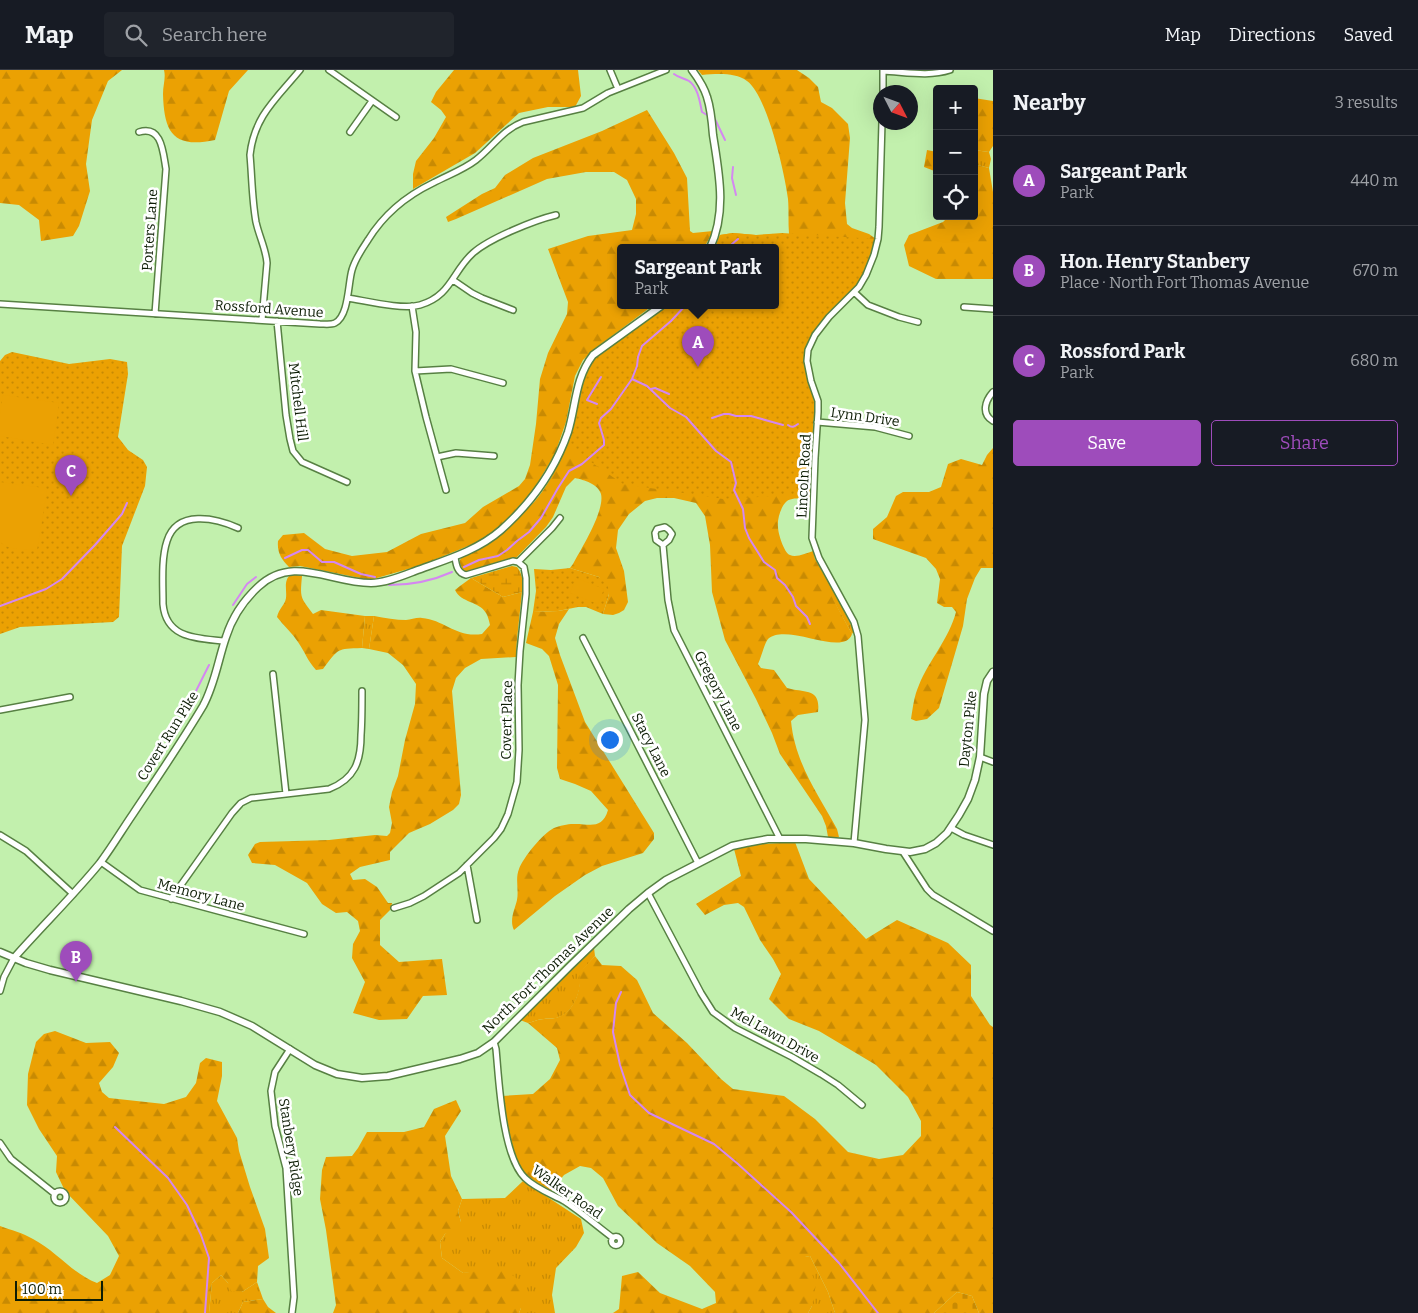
<!DOCTYPE html>
<html lang="en">
<head>
<meta charset="utf-8">
<style>
  :root { --surface:#171b24; --page:#20242c; --text:#f1f3f6; --muted:#9ea1a6; --line:#363941; --accent:#9e4cbb }
  body { margin:0; font-family:Bitter,serif; background:var(--page); color:var(--text) }
  .controls { position:absolute; right:15px; top:15px; display:grid; overflow:hidden; border-radius:5px; box-shadow:0 5px 20px #0002 }
  .controls button { width:45px; height:45px; display:grid; place-items:center; padding:0; border:0; border-bottom:1px solid var(--line); background:var(--surface); color:var(--text); font:25px sans-serif }
  .compass { position:absolute; left:873px; top:15px; width:45px; height:45px; border-radius:50%; background:var(--surface); box-shadow:0 5px 20px #0002; rotate:132deg }
  .scale { position:absolute; left:15px; bottom:12px; width:88px; box-sizing:border-box; padding-left:5px; border:2px solid #0d1d05; border-top:0; font-size:14px; line-height:18px; white-space:nowrap; color:#0d1d05; -webkit-text-stroke:4px #fff; paint-order:stroke }
  .you { position:absolute; left:609px; top:669px; width:18px; height:18px; margin:-12px; border:4px solid #fff; border-radius:50%; background:#1a73e8; box-shadow:0 0 0 8px #1a73e833 }
  .badge { display:grid; place-items:center; width:32px; height:32px; border-radius:50%; background:var(--accent); color:#fff; font-size:16px; font-weight:700 }
  .pin { position:absolute; translate:-50% -41px; filter:drop-shadow(0 1px 2px #0008) }
  .pin::after { content:''; position:absolute; top:26px; width:18px; height:15px; background:inherit; clip-path:polygon(0 0,100% 0,50% 100%) }
  .popup { position:absolute; left:617px; top:174px; width:162px; height:65px; box-sizing:border-box; display:grid; place-content:center; border-radius:5px; background:var(--surface); filter:drop-shadow(0 1px 4px #0005); font-size:16px; white-space:nowrap; color:var(--muted) }
  .popup b { font-size:19px; color:var(--text) }
  .popup::after { content:''; position:absolute; left:50%; top:100%; margin-left:-10px; border:10px solid transparent; border-top-color:var(--surface) }
  .list { margin:0; padding:0; list-style:none }
  h2 { display:flex; justify-content:space-between; align-items:center; height:65px; margin:0; padding:0 20px; font-size:21px }
  h2 small { font-size:16px; font-weight:400; color:var(--muted) }
  .list li { display:grid; grid-template-columns:32px 1fr auto; gap:15px; align-items:center; box-sizing:border-box; height:90px; padding:0 20px; border-top:1px solid var(--line) }
  .list b { display:block; font-size:19px; white-space:nowrap }
  .list p { margin:0; font-size:16px; white-space:nowrap; color:var(--muted) }
  .list em { font-size:16px; font-style:normal; color:var(--muted) }
  .actions { display:flex; gap:10px; padding:15px 20px }
  .actions a { flex:1; padding:11px 0; border:1px solid var(--accent); border-radius:5px; text-align:center; font-size:18px; color:var(--accent) }
  .actions .main { background:var(--accent); color:#fff }
  .icon { flex:none; width:28px; height:28px; fill:none; stroke:currentColor; stroke-width:2; stroke-linecap:round; stroke-linejoin:round }
  .map { position:relative; flex:none; width:993px; height:1243px; overflow:hidden }
  header { display:flex; align-items:center; gap:30px; box-sizing:border-box; height:70px; padding:0 25px; background:var(--surface); border-bottom:1px solid var(--line) }
  header strong { font-size:24px }
  nav { display:flex; gap:28px; margin-inline-start:auto; font-size:18px }
  .search { width:350px; height:45px; background:var(--page); display:flex; align-items:center; gap:12px; box-sizing:border-box; padding:0 18px; border-radius:5px; color:var(--muted); font-size:19px }
  main { display:flex }
  aside { flex:1; background:var(--surface) }
  .map>svg:first-child { display:block }
</style>
</head>
<body>
<header>
<strong>Map</strong>
<div class="search"><svg class="icon" aria-label="search" viewBox="0 0 24 24"><circle cx="10" cy="10" r="6"/><path d="M15 15l6 6"/></svg>Search here</div>
<nav><a>Map</a><a>Directions</a><a>Saved</a></nav>
</header>
<main>
<div class="map">
<svg width="993" height="1243" viewBox="0 0 993 1243">
  <defs>
    <pattern id="grass-tufts" width="24" height="20" patternUnits="userSpaceOnUse" patternTransform="scale(1.25)"><rect width="24" height="20" fill="#eba103"/><path d="M3 7l-1-3M5 7V3M7 7l1-3M15 17l-1-3M17 17v-4M19 17l1-3" fill="none" stroke="#c88a03"/></pattern>
    <pattern id="forest-firs" width="22" height="20" patternUnits="userSpaceOnUse" patternTransform="scale(1.25)"><rect width="22" height="20" fill="#eba103"/><path d="M5 1l3.5 6h-7zM16 11l3.5 6h-7z" fill="#c88a03"/></pattern>
    <pattern id="wetland-marsh" width="20" height="14" patternUnits="userSpaceOnUse" patternTransform="scale(1.25)"><rect width="20" height="14" fill="#eba103"/><path d="M1 5h8M5 5V1M11 12h8M15 12V8" fill="none" stroke="#c88a03"/></pattern>
    <pattern id="cemetery-stones" width="16" height="16" patternUnits="userSpaceOnUse" patternTransform="scale(1.25)"><rect width="16" height="16" fill="#eba103"/><path d="M2 7V4a2 2 0 0 1 4 0v3zM10 15v-3a2 2 0 0 1 4 0v3z" fill="#c88a03"/></pattern>
    <pattern id="park-dots" width="8" height="8" patternUnits="userSpaceOnUse" patternTransform="scale(1.25)"><rect width="8" height="8" fill="#eba103"/><path d="M2 2h.1M6 6h.1" fill="none" stroke="#c88a03" stroke-width="1.8" stroke-linecap="round"/></pattern>
  </defs>
  <rect width="100%" height="100%" fill="#c2f0ad"/>
  <path fill="url(#grass-tufts)" d="M974,80l15,2 2,7 -2,9 -15,-4z
    M832,528h6l15,31 1,2 -2,3z
    M365,546h9l-5,33 -7,-1z
    M594,878l1,8 -15,17c2,17 -6,41 -24,45 -4,1 -9,0 -12,1 -6,0 -11,3 -16,4l-8,-3z
    M523,1111l58,38 3,14 -8,14 -20,21 -4,27 3,18h-36l2,-5 -43,-36 -15,1 -21,-15 -2,-16 5,-8 16,-12 -3,-11 4,-12 43,-1z
    M810,1186l18,36 7,21h-27l4,-7 -8,-49z
    M221,1205l7,8 14,9 15,-10 6,17 -20,3 -5,11h-29l3,-30z"/>
  <path fill="url(#forest-firs)" d="M0,0h122l-14,11 -16,39 -6,44 4,27 -11,35 -6,10 -32,5 -2,-21 -20,-15 -19,-2z
    M164,0h84l-19,21 -14,49c-42,9 -51,-8 -52,-46 0,-9 3,-16 1,-24z
    M454,0h124l3,26 -6,11h-27l-29,6 -44,40 -62,36v-15l3,-13 18,-23 12,-21 -5,-7 -10,-8 5,-10z
    M698,0h99l12,8 9,9 3,15 11,6 16,16 2,14 -5,65 2,21 5,4 17,6 7,5 -35,64 -16,13 -7,10 -12,19 -5,16 13,41 -4,77 1,19c-7,1 -18,-1 -24,3 -6,5 -10,18 -9,26 0,6 6,26 12,28 6,3 17,-2 23,-4l2,8 23,39 -5,1 19,35c-8,24 -65,-12 -84,5 -3,3 -7,19 -10,25l3,4 13,2 13,18c18,5 34,0 31,24l-20,3 -7,6c4,42 27,73 46,108l2,8h-11l-2,-11 -4,-10 -42,-62 -8,-21 -16,-34 -31,-59 -13,-48 -2,-47 -5,-29 -9,-13 -22,-5h-17l-12,3 -16,13 -11,16 -2,18 8,23 4,31 -4,8 -5,3 -6,2 -10,-1 6,-20 -10,-17 -29,-9 3,-4c8,-15 32,-53 28,-70 -3,-10 -17,-14 -26,-16l-9,9 -13,30 -7,10 -31,32 -47,13 -4,-1c-2,-3 -5,-7 -4,-11 3,-7 18,-10 24,-13 9,-5 18,-14 26,-22 9,-7 17,-16 25,-24 25,-30 37,-68 45,-105l1,2 26,-31 -20,4 5,-8 6,-8 70,-49h108v-58h-61l5,-13 13,-2 23,2 33,-1c-1,-12 0,-24 -1,-35 -3,-25 -21,-104 -41,-118 -12,-9 -31,-7 -45,-6z
    M974,28l19,3v45l-4,6 -15,-2z
    M647,40l27,43 13,25 3,53 3,2 20,-2 -9,17h-84v58h32l-56,42 -13,12 -8,16 -9,46 -11,32 -21,35 -18,21 -23,23 -20,11 -51,21 -52,15 -70,-14 -11,1c-8,-8 -12,-15 -11,-26l5,-6 21,-2 21,16 27,7 35,-4 34,-18 44,-11 18,-16 36,-21 6,-7 5,-14 6,-41 4,-45 8,-26 19,-39 1,-12 -20,-53 40,-13 44,-6 4,-16v-15l-9,-19 -13,-8h-28l-39,7 -91,40 -8,3 -2,-5 36,-23 13,-6 10,-13 28,-17 69,-27z
    M927,80l10,2v20l-13,-5z
    M974,94l15,4 4,24v87h-57l-27,-13 -5,-21 5,-10 34,-13 6,-6h25z
    M993,378v120h-12l-6,10 -8,21 -4,27 -24,82 -12,11 -11,2 -5,-2c2,-12 3,-23 8,-34 10,-25 30,-46 37,-73l-4,-5h-8l-7,-4 3,-24 -4,-10 -10,-11 -53,-19v-10l14,-12 9,-21 7,-4h26l12,-5 7,-23 13,-5 21,6 5,-10z
    M291,504l11,2c-2,22 -2,21 11,38l8,-4 44,6 -3,32c-26,1 -23,0 -39,21l-7,1c-9,-10 -11,-18 -18,-28 -6,-9 -14,-16 -21,-25 2,-9 8,-12 9,-19 1,-9 -3,-17 5,-24z
    M471,508l32,19 19,-5 -5,47 -1,18 -35,2 -16,9 -9,10 -4,13 9,104 -2,9 -6,6 -23,14 -21,9 -19,19v8l-30,7 -10,7 3,6 12,-1 12,8 11,16h4l-1,6 -11,11v25l19,17 43,-3 5,36 -24,1 -16,23 -28,1 -26,-7 12,-31 -13,-24 1,-14 7,-13 -2,-10 -11,-9 -11,1 -14,-9 -15,-21 -32,-18 -23,-2 -4,-8 7,-11 5,-2 69,-2 46,-5 12,1 3,-3 2,-10 -3,-16 3,-15 6,-16 7,-36 10,-36 1,-20 -13,-19 -15,-12 -19,-4 5,-33c11,2 22,4 32,4 5,0 11,-3 16,-2 23,2 34,20 60,16l8,-9c-1,-4 -2,-9 -4,-12 -7,-12 -25,-10 -31,-23l5,-4z
    M569,539l-10,15 -4,14 5,17 25,67 69,111v6l-11,14 -41,13 -17,9 -30,21 -41,34c-5,-10 1,-21 3,-30 2,-11 -2,-21 2,-31 4,-11 24,-36 35,-41 5,-2 14,-4 19,-4 15,-1 29,7 35,-14l-17,-19 -16,-7 -15,-5 -3,-11 1,-83 -9,-29 -7,-7 -16,-6 7,-31 25,-1z
    M795,772l14,37 57,60 31,-19 51,23 23,22v31l19,29 3,2v286h-14l-7,-17 -15,-4 -23,21h-99l-7,-21 -18,-36 -5,1 11,27 -4,22 -4,7h-195l6,-4 3,-33 16,-4 22,21 42,16 14,-6 -1,-11 -25,-26 -33,-23 -39,-37 -15,-28 -12,-10 -11,-2 -16,9 -13,16c-7,-5 -16,-9 -23,-15 -16,-13 -21,-59 -26,-80l31,-2 17,-15 10,-19 -3,-12 -29,-25c5,-1 10,-4 16,-4 3,-1 8,0 11,-1 19,-4 27,-28 24,-45l16,-17 7,9 19,1 16,14 16,33 34,30 34,36 12,10 51,7 31,23 33,33 31,7 24,-4 18,-19v-15l-13,-24 -32,-32 -57,-34 -30,-12 -20,-20 12,-25 -8,-15 -13,-19 -16,-33 -6,-4 -14,2 -19,10 -9,-11 45,-28 -7,-27 27,-5z
    M55,961l31,12 24,-1 9,11 -6,14 -14,16 3,9 7,6 55,6 22,-7 10,-14 4,-20 6,-5 16,4v14l-5,25 20,37 2,13 11,36 15,42 4,29 -11,8 -1,16 -15,10 -11,-1 -3,-8 -7,-8 -9,8 -3,30h-209v-87c11,4 23,7 33,13 23,12 40,35 64,44l13,-8 9,-19 -11,-20 -43,-45 -9,-19 1,-16 -18,-27 -12,-24 1,-31 8,-32 8,-8z
    M456,1030l5,11 -16,25 6,40 11,23 -4,12 3,11v7l-16,5 -5,8 2,16 21,15 39,-6 19,15v26l-2,5h-186l3,-8 -10,-75 -6,-31 2,-29 4,-13 26,-1 6,-8 9,-16h37l20,-5 10,-18z
    M263,1229l5,8 8,6h-38l5,-11z"/>
  <path fill="url(#wetland-marsh)" d="M512,496l5,1c6,7 6,16 5,25l-19,5 -32,-19z"/>
  <path fill="url(#cemetery-stones)" d="M957,1222l15,4 7,17h-45z"/>
  <path fill="url(#park-dots)" d="M733,163l23,2 26,-2 94,6c-5,18 -11,38 -23,52 -16,18 -38,31 -47,55 -7,18 6,38 8,56 1,7 0,15 -1,23 -1,23 -3,46 -2,69l-88,5 -100,-15 -57,-39c4,-10 7,-20 10,-30 5,-22 7,-42 22,-60l70,-49h108v-58h-61l5,-13z
    M12,282l57,12 41,-5 17,3 1,12 -10,63 10,13 15,10 4,7 -2,19 -23,60 -3,71 -6,5 -93,5 -20,7v-273l5,-6z
    M570,498l29,9 9,9 1,8 -6,20 -17,-7h-8l-20,4 -25,1 3,-21 -2,-22 17,1z"/>
  <path fill="#eba103" d="M3,325l56,8 -6,42 -53,-9v-22z
    M0,412l44,6 3,3 -10,59c-13,-1 -27,1 -37,-8z
    M576,508l28,11 -6,15 -28,-11z"/>
  <g fill="none" stroke-linecap="round" stroke-linejoin="round">
    <path stroke="#d487f1" stroke-width="2" d="M674,4c5,4 10,4 15,7 9,6 11,22 13,31l5,3
      M714,47l11,23
      M733,97l-1,11 4,17
      M730,178l2,-4 6,-5
      M632,309l15,7 23,22 16,9 30,34 15,11 5,21 -2,7 9,19 2,19 4,10 15,24 11,8 2,8 8,7 8,12 3,9 11,11 3,7
      M651,319l4,-1 14,6
      M597,334l-10,-4 14,-23
      M712,348l12,-4h5l7,2h15l32,9
      M788,355c4,3 6,2 10,-1
      M285,488l17,-8h6l14,12h12l27,12 14,3
      M464,497l15,-7 19,-4 9,-6 10,-9 12,-9 12,-14 17,-30 11,-17 13,-7 22,-19v-5l-5,-17 2,-5 10,-9 21,-30 5,-13 1,-9 4,-11 29,-25 14,-15
      M389,515c22,0 43,-4 63,-13
      M233,535l14,-21 9,-7
      M0,536l46,-17 16,-10 33,-34 27,-31 5,-11
      M193,627l16,-32
      M170,668l10,-11 10,-21
      M621,922l-5,11 -3,29 7,33 10,30 19,18 65,31 24,20 53,48 48,51 39,50
      M115,1057l53,51 19,27 14,30 8,23 -4,55"/>
    <g stroke="#578043" stroke-width="8">
      <path id="minor" d="M329,0l67,47
        M610,0l8,19
        M883,1c22,1 46,6 67,-1
        M883,22v-22
        M139,62c23,-7 24,20 27,37l-11,145
        M350,62l22,-31
        M453,210l19,13 10,5 31,12
        M854,222l14,13 31,12 19,5
        M348,228c19,3 54,12 72,7 31,-9 32,-33 53,-52 17,-15 62,-33 83,-38
        M0,234l320,20c5,0 11,1 15,-1 14,-7 13,-40 17,-53 3,-11 10,-21 16,-30 16,-26 38,-44 65,-57 15,-8 30,-13 43,-23 17,-13 26,-30 47,-38l60,-14 25,-15 58,-23
        M412,236l4,26 -1,39 11,46 20,73
        M964,237l29,2
        M262,250l5,-57c-1,-14 -8,-27 -11,-41 -4,-22 -4,-45 -6,-67 4,-39 27,-57 50,-85
        M277,251l9,94 4,24 3,12 9,11 45,20
        M415,301l36,-2 52,14
        M993,322c-8,9 -12,22 0,29
        M817,352l58,5 34,9
        M437,387l19,-4 38,3
        M663,475l-7,-5 -1,-7 2,-4 8,-2 4,3 3,4 -3,6 -6,5 5,55 6,30 106,209
        M518,492l34,-34 8,-10
        M583,568l115,225
        M224,571c-27,-3 -58,-2 -61,-37 0,-20 -2,-45 4,-63 10,-32 49,-23 71,-13
        M273,604l13,120
        M0,640l70,-13
        M980,687l13,5
        M951,758l13,7 29,10
        M0,765l26,16 47,43
        M854,773l11,-123 -7,-84 -4,-14 -35,-64 -7,-20 3,-80 3,-46v-11l-7,-20 -4,-20 1,-11 7,-15 14,-18 30,-30 7,-12 8,-20 4,-16 1,-12 3,-105
        M903,782l24,37 6,6 60,36
        M101,792l39,28 164,44
        M467,795l10,55
        M648,823l53,100 12,19 22,16 57,29 29,17 17,11 24,20
        M171,829l61,-86 9,-10 10,-5 78,-9c26,-10 32,-28 32,-54 1,-14 1,-29 1,-44
        M394,838l16,-5 14,-7 35,-23 35,-35 7,-9 7,-15 9,-32 2,-32 -1,-65 2,-34 6,-57v-16l-2,-11 -6,-5 -5,-1 -47,14c-9,-2 -10,-11 -11,-18
        M0,921l4,-14 10,-19
        M494,972l2,7c3,31 6,107 29,129 10,10 26,16 39,23 17,11 33,25 49,37
        M290,979l-15,23 -4,19 4,35 11,42 8,129 -2,16
        M0,1073l11,16 44,35
        M54 1127a6 6 0 1 1 12 0a6 6 0 1 1-12 0Z
        M611.5 1171a4.5 4.5 0 1 1 9 0a4.5 4.5 0 1 1-9 0Z"/>
    </g>
    <g stroke="#578043" stroke-width="9">
      <path id="tertiary" d="M692,0c6,8 12,17 15,27 4,12 5,25 6,38 6,38 14,77 -3,113
        M0,882l26,11 24,7 131,31 39,11 32,14 63,39 22,9 25,4 26,-2 72,-17 18,-6 16,-11 76,-76 59,-57 19,-16 18,-13 66,-34 14,-3 22,-4h38l48,4 32,6 24,3 15,-3 11,-6 11,-10 12,-18 9,-16 7,-19 5,-23 4,-63 3,-13 6,-9
        M14,888c28,-32 59,-62 86,-95 12,-16 22,-33 33,-49 24,-36 48,-71 70,-108 12,-22 15,-46 23,-69 6,-19 17,-36 32,-50 35,-33 72,-4 113,-4 14,0 31,-7 44,-12 30,-11 62,-20 86,-41 29,-26 54,-60 67,-98 8,-26 7,-54 25,-77l68,-49"/>
    </g>
    <use href="#minor" stroke="#fff" stroke-width="5"/>
    <use href="#tertiary" stroke="#fff" stroke-width="6"/>
  </g>
  <g text-anchor="middle" dominant-baseline="central" stroke-width="5" stroke-linejoin="round" paint-order="stroke">
    <g font-size="14" fill="#0d1d05" stroke="#fff">
      <text transform="translate(150 160) rotate(-86)">Porters Lane</text>
      <text transform="translate(269 239) rotate(4)">Rossford Avenue</text>
      <text transform="translate(298 332) rotate(83)">Mitchell Hill</text>
      <text transform="translate(865 347) rotate(8)">Lynn Drive</text>
      <text transform="translate(804 406) rotate(-87)">Lincoln Road</text>
      <text transform="translate(718 621) rotate(63)">Gregory Lane</text>
      <text transform="translate(507 650) rotate(-89)">Covert Place</text>
      <text transform="translate(968 659) rotate(-84)">Dayton Pike</text>
      <text transform="translate(168 666) rotate(-58)">Covert Run Pike</text>
      <text transform="translate(651 675) rotate(63)">Stacy Lane</text>
      <text transform="translate(201 825) rotate(15)">Memory Lane</text>
      <text transform="translate(548 900) rotate(-44)">North Fort Thomas Avenue</text>
      <text transform="translate(775 965) rotate(29)">Mel Lawn Drive</text>
      <text transform="translate(291 1077) rotate(81)">Stanbery Ridge</text>
      <text transform="translate(567 1122) rotate(35)">Walker Road</text>
    </g>
  </g>
</svg>
<div class="controls">
<button>+</button>
<button>−</button>
<button><svg class="icon" aria-label="locate" viewBox="0 0 24 24"><circle cx="12" cy="12" r="6"/><path d="M12 2v4M12 18v4M2 12h4M18 12h4"/></svg></button>
</div>
<svg class="compass" viewBox="-18 -18 36 36"><path d="M0-13l5 13h-10z" fill="#e53935"/><path d="M0 13l5-13h-10z" fill="#9ea1a6"/></svg>
<div class="scale">100 m</div>
<div class="you"></div>
<div class="pin badge" style="left:698px;top:297px">A</div>
<div class="popup"><b>Sargeant Park</b>Park</div>
<div class="pin badge" style="left:76px;top:912px">B</div>
<div class="pin badge" style="left:71px;top:426px">C</div>
</div>
<aside>
<h2>Nearby<small>3 results</small></h2>
<ul class="list">
<li><span class="badge">A</span><div><b>Sargeant Park</b><p>Park</p></div><em>440 m</em></li>
<li><span class="badge">B</span><div><b>Hon. Henry Stanbery</b><p>Place · North Fort Thomas Avenue</p></div><em>670 m</em></li>
<li><span class="badge">C</span><div><b>Rossford Park</b><p>Park</p></div><em>680 m</em></li>
</ul>
<div class="actions"><a class="main">Save</a><a>Share</a></div>
</aside>
</main>
</body>
</html>
